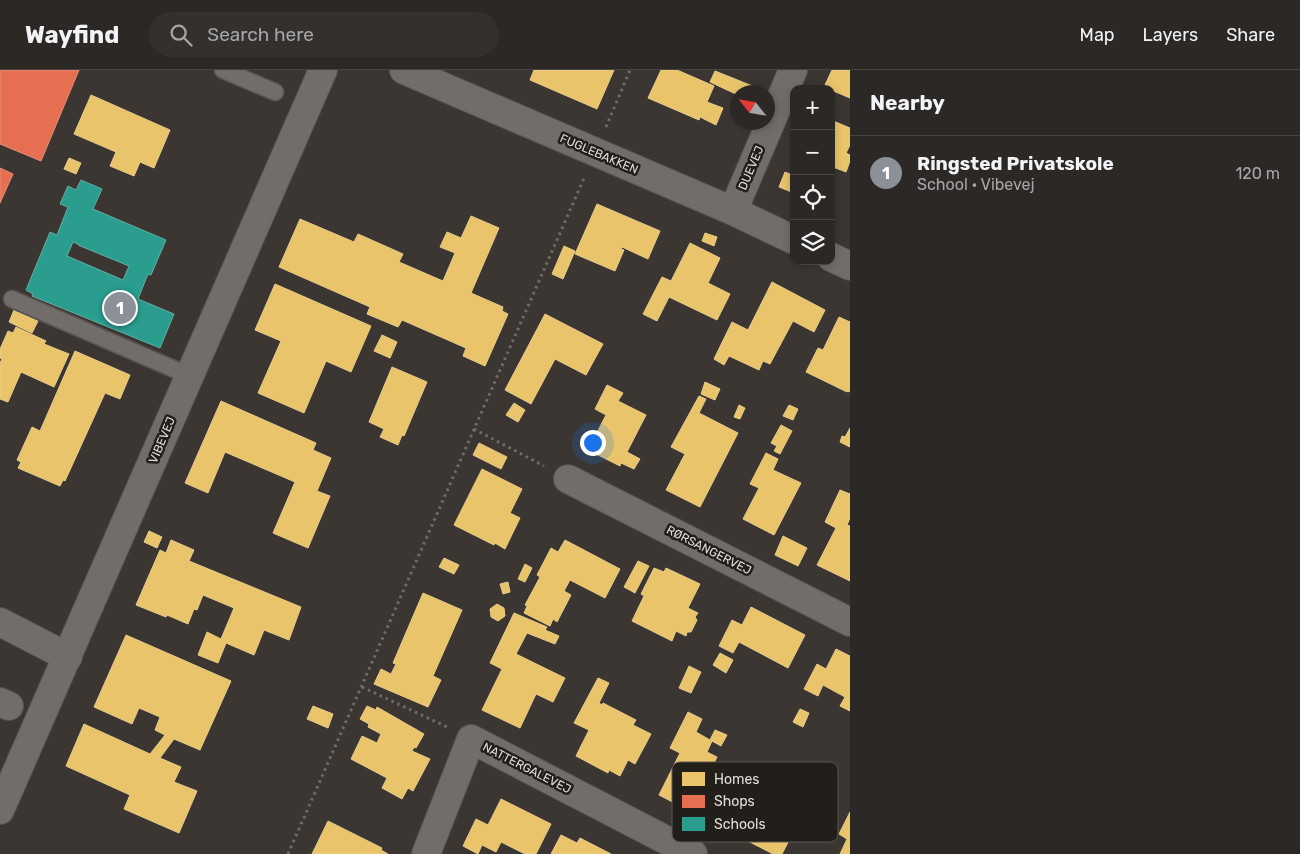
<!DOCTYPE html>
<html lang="en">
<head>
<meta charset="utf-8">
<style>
  :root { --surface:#2c2825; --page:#34302d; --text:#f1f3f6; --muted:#a6a6a7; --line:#484442; --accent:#8c9099 }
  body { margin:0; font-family:Rubik,sans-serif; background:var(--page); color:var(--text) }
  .controls { position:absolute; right:15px; top:15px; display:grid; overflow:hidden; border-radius:10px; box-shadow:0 2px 8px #0003 }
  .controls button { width:45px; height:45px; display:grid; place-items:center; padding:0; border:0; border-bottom:1px solid var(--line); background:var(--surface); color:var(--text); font:25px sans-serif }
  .compass { position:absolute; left:730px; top:15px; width:45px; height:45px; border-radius:50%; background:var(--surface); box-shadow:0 2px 8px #0003; rotate:301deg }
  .you { position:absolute; left:592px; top:372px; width:18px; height:18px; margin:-12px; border:4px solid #fff; border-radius:50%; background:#1a73e8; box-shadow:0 0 0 8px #1a73e833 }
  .badge { display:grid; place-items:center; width:32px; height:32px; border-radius:50%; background:var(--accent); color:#fff; font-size:16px; font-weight:700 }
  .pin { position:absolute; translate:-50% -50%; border:2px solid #fff; box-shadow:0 1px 5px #0006 }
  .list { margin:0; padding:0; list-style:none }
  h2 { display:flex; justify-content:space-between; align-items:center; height:65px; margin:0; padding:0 20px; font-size:21px }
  h2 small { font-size:16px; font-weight:400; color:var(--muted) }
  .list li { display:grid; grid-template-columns:32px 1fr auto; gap:15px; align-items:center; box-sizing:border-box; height:75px; padding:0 20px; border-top:1px solid var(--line) }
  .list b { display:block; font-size:19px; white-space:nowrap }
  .list p { margin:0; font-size:16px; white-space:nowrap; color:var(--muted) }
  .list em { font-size:16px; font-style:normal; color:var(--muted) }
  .icon { flex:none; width:28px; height:28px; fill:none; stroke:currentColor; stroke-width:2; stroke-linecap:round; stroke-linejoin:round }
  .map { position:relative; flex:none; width:850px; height:784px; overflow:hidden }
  header { display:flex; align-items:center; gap:30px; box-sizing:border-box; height:70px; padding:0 25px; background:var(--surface); border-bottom:1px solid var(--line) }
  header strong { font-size:24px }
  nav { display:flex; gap:28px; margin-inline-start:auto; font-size:18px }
  .search { width:350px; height:45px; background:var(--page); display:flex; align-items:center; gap:12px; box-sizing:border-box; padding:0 18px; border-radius:28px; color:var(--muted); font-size:19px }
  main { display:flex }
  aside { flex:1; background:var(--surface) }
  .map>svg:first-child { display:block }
</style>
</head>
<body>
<header>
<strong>Wayfind</strong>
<div class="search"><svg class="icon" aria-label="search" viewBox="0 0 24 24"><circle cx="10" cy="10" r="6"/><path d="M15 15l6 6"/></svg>Search here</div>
<nav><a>Map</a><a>Layers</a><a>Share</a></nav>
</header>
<main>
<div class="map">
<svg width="850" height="784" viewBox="0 0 850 784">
  <rect width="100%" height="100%" fill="#3b3631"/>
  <path fill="#e9c46a" stroke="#e7cb8a" d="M534,0h80l-17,39 -67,-29z
    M661,0h16l37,16 -7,16 16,6 -7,17 -16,-8 -1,3 -51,-22z
    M832,0h18v28l-26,-11z
    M715,1l45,18 -1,3h-21v3l-28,-13z
    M91,25l79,35 -16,38 -14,-6 -6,14 -24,-10 6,-14 -42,-18z
    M831,50l19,8v17l-4,8 4,2v6l-4,11 -13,-5 -2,5z
    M69,88l12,5 -5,11 -12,-5z
    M794,97v26l-15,-6 6,-15 5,2z
    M597,134l63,27 -12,28 -26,-12 -1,2 3,1 -9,21 -40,-17z
    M471,146l28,12 -28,65 32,14 -1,4 6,3 -23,52 -22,-10 3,-8 -64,-28 -4,7 -31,-13 3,-7 -91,-40 21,-48 54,23 4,-8 45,20 -4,8 44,19 12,-28 -15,-6 7,-15 14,6z
    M705,163l12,4 -3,9 -12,-5z
    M690,173l30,15 -12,25 22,11 -13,26 -48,-23 -12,24 -14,-7 19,-37 9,4z
    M564,176l11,5 -12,28 -11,-5z
    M772,212l53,28 -11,22 -21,-11 -23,43 -7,-3 -4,9 -30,-14 -5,9 -10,-6 18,-37 16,8z
    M275,214l96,42 -20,46 -25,-11 -22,52 -46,-20 23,-52 -26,-11z
    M14,240l24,11 -6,12 -23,-11z
    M545,244l58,30 -17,31 -31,-16 -24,45 -26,-14z
    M839,247l11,5v70l-2,-1 -1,1 -41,-20 12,-24 5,2z
    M16,257l30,14 -2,3 25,10 -15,33 -33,-15 -13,30 -8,-3v-36l2,-4 -2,-1v-9l8,-18 5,2z
    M382,265l15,7 -7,16 -16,-7z
    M75,281l55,24 -10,24 -15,-6 -40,88 -2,-1 -3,6 -42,-18 3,-6 -4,-2 15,-33 8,4z
    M392,297l35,15 -23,54 -2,-1 -4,10 -18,-8 4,-8 -15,-7z
    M705,312l15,7 -5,11 -14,-6z
    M607,315l16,8 -5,8 28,14 -19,37 13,7 -6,10 -13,-6 -1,3 -32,-16 18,-35 -11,-6z
    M699,326l7,3 -7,14 39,20 -38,74 -34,-17 19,-36 -14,-7z
    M221,331l95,42 -3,7 18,8 -14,33 13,5 -22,52 -35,-15 22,-51 -70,-30 -17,41 -23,-10z
    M514,333l11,7 -7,12 -12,-7z
    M739,335l6,3 -5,11 -6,-2z
    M789,335l9,4 -5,11 -10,-4z
    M781,355l11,6 -12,23 -6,-3 3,-5 -6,-3z
    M850,358v19l-10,-5 2,-6 3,1z
    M479,373l28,14 -6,12 -28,-14z
    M766,383l12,6 -5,11 28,13 -27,52 -31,-16 16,-31 -9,-4z
    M482,399l40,20 -12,24 10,5 -15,31 -10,-6 -1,2 -40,-20z
    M840,420l10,4v24l-3,7 3,1v55l-33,-16 19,-37 -11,-6z
    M149,461l13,6 -5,11 -13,-6z
    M783,466l24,12 -9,18 -23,-11z
    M171,470l23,10 -5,11 112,46 -12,33 -25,-10 -10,25 -28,-12 -8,20 -20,-8 9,-23 14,7 13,-31 -31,-13 -6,15 -3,-1 -6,15 -21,-9 -1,2 -30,-12 24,-55 6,3z
    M565,470l55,29 -15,29 -35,-18 -6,11 7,4 -14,27 -4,-3 -3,7 -26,-13 3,-7 -2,-1 15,-28 -3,-2 14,-27 7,4z
    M444,488l15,7 -5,9 -15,-7z
    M638,491l11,5 -14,27 -11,-6z
    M525,494l7,4 -7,14 -7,-3z
    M654,498l10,4 2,-4 34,16 -12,24 10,5 -3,4 2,3 -6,12h-4l-1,4 -10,-5 -4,10 -40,-20 12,-25 -3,-2z
    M508,512l2,10 -7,2 -3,-10z
    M423,523l39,17 -29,66 8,4 -13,27 -54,-23 7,-15 10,5 5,-10 -3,-1z
    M497,534l7,4 1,8 -7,5 -7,-4 -1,-8z
    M751,537l54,28 -17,33 -49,-26 -6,11 -14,-7 13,-26 10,5z
    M514,543l33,14 -2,3 14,6 -4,8 -28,-11 -11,21 49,24 -12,24 -17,-8 -16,34 -38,-18 20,-41 -12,-6z
    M126,565l105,46 -31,69 -26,-11 -14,19 21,9 -7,15 23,9 -18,42 -55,-24 6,-14 -64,-29 18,-42 66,30 15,-19 -10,-5 5,-13 -21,-9 -7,16 -38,-17z
    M836,579l14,7v55l-10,-5 5,-9 -22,-12 -5,11 -14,-7 13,-25 9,5z
    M720,583l13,7 -7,13 -13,-8z
    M689,596l12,6 -10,21 -12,-5z
    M598,608l11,5 -10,20 3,2 1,-2 33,17 -3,5 18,9 -16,30 -7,-4 -8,16 -11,-6 -1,3 -32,-17 13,-26 -15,-7z
    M313,636l20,8 -5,14 -21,-9z
    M367,636l9,4 1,-3 47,27 -8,14 -2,-1 -2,4 18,8 -17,32 -5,-3 -6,11 -20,-11 5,-10 -36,-19 11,-23 15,7 4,-9 -13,-7 1,-3 -9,-5z
    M800,639l9,4 -6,14 -10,-5z
    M688,642l14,7 -6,13 14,8 5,-10 12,5 -6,11 -9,-5 -5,11 10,5 -12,24 12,7 -14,27 -12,-6 -1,2 -31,-16 21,-42 -10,-5z
    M769,694l11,5 -4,8 3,1 -5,10 33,17 -25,49h-9l-27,-14 11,-21 -14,-6 21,-42 1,1z
    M501,729l50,25 -15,30h-11l-24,-12 -5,10 -14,-7 -4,9 -15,-8 13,-27 12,6z
    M850,742v42h-10l7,-15 -8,-5z
    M328,751l54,27 -1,2 7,4h-76z
    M561,765l16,8 3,-5 31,16h-60z"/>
  <path fill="#e76f51" stroke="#e68f79" d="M0,0h79l-38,91 -41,-17z
    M0,98l13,6 -13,29z"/>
  <path fill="#2a9d8f" stroke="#61b0a4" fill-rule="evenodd" d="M81,110l21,9 -9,20 73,31 -15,35 -3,-1 -10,25 36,15 -14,34 -128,-52 1,-2 -7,-4 24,-58 7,3 11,-28 -8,-3 8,-18 8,4zM73,172l5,2v1l51,21 -6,14 -56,-24z"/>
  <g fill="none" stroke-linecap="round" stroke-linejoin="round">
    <g stroke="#58534f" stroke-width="19">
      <path id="service" d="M223,0l52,22
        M12,229l178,77"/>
    </g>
    <g stroke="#58534f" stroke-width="30">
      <path id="minor" d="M404,0l329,141 61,29
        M733,141l60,-141
        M831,187l19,9
        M568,409l282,143
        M0,552l68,35
        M0,632l9,4
        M0,740l323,-740
        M426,784l45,-115 222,115"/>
    </g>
    <path stroke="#716c68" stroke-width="3" stroke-dasharray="2.5 4" stroke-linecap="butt" d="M606,57l24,-57
      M474,359l70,37
      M362,617l85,40
      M288,784l297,-678"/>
    <use href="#service" stroke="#726d6a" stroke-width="16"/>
    <use href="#minor" stroke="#726d6a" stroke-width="28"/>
  </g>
  <g text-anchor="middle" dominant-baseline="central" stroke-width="5" stroke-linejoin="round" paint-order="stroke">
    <g font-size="12" fill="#e2dbd6" stroke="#221e1a">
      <text transform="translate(599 84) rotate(23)">FUGLEBAKKEN</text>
      <text transform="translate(751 98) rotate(-67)">DUEVEJ</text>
      <text transform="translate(162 370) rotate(-67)">VIBEVEJ</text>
      <text transform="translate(709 480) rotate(27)">RØRSANGERVEJ</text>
      <text transform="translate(527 698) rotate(27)">NATTERGALEVEJ</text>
    </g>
  </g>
  <rect x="672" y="692" width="166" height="80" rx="8" fill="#221e1a" stroke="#5c5752" stroke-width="1"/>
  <rect x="682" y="702" width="23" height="14" fill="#e9c46a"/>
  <rect x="682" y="725" width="23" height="13" fill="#e76f51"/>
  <rect x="682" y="747" width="23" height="14" fill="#2a9d8f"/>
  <g font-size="14" fill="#e2dbd6">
    <text x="714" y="714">Homes</text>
    <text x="714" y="736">Shops</text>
    <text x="714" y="759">Schools</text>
  </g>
</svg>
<div class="controls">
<button>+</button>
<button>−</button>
<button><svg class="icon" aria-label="locate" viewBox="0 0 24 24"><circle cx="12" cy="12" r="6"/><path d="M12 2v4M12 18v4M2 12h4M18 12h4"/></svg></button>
<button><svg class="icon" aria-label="layers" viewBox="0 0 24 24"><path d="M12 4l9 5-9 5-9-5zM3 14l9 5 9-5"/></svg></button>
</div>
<svg class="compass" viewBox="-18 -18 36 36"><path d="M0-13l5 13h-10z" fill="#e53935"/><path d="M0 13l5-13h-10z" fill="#a6a6a7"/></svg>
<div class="you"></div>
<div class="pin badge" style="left:120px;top:238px">1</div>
</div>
<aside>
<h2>Nearby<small></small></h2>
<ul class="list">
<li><span class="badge">1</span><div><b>Ringsted Privatskole</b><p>School · Vibevej</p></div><em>120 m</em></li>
</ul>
</aside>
</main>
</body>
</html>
